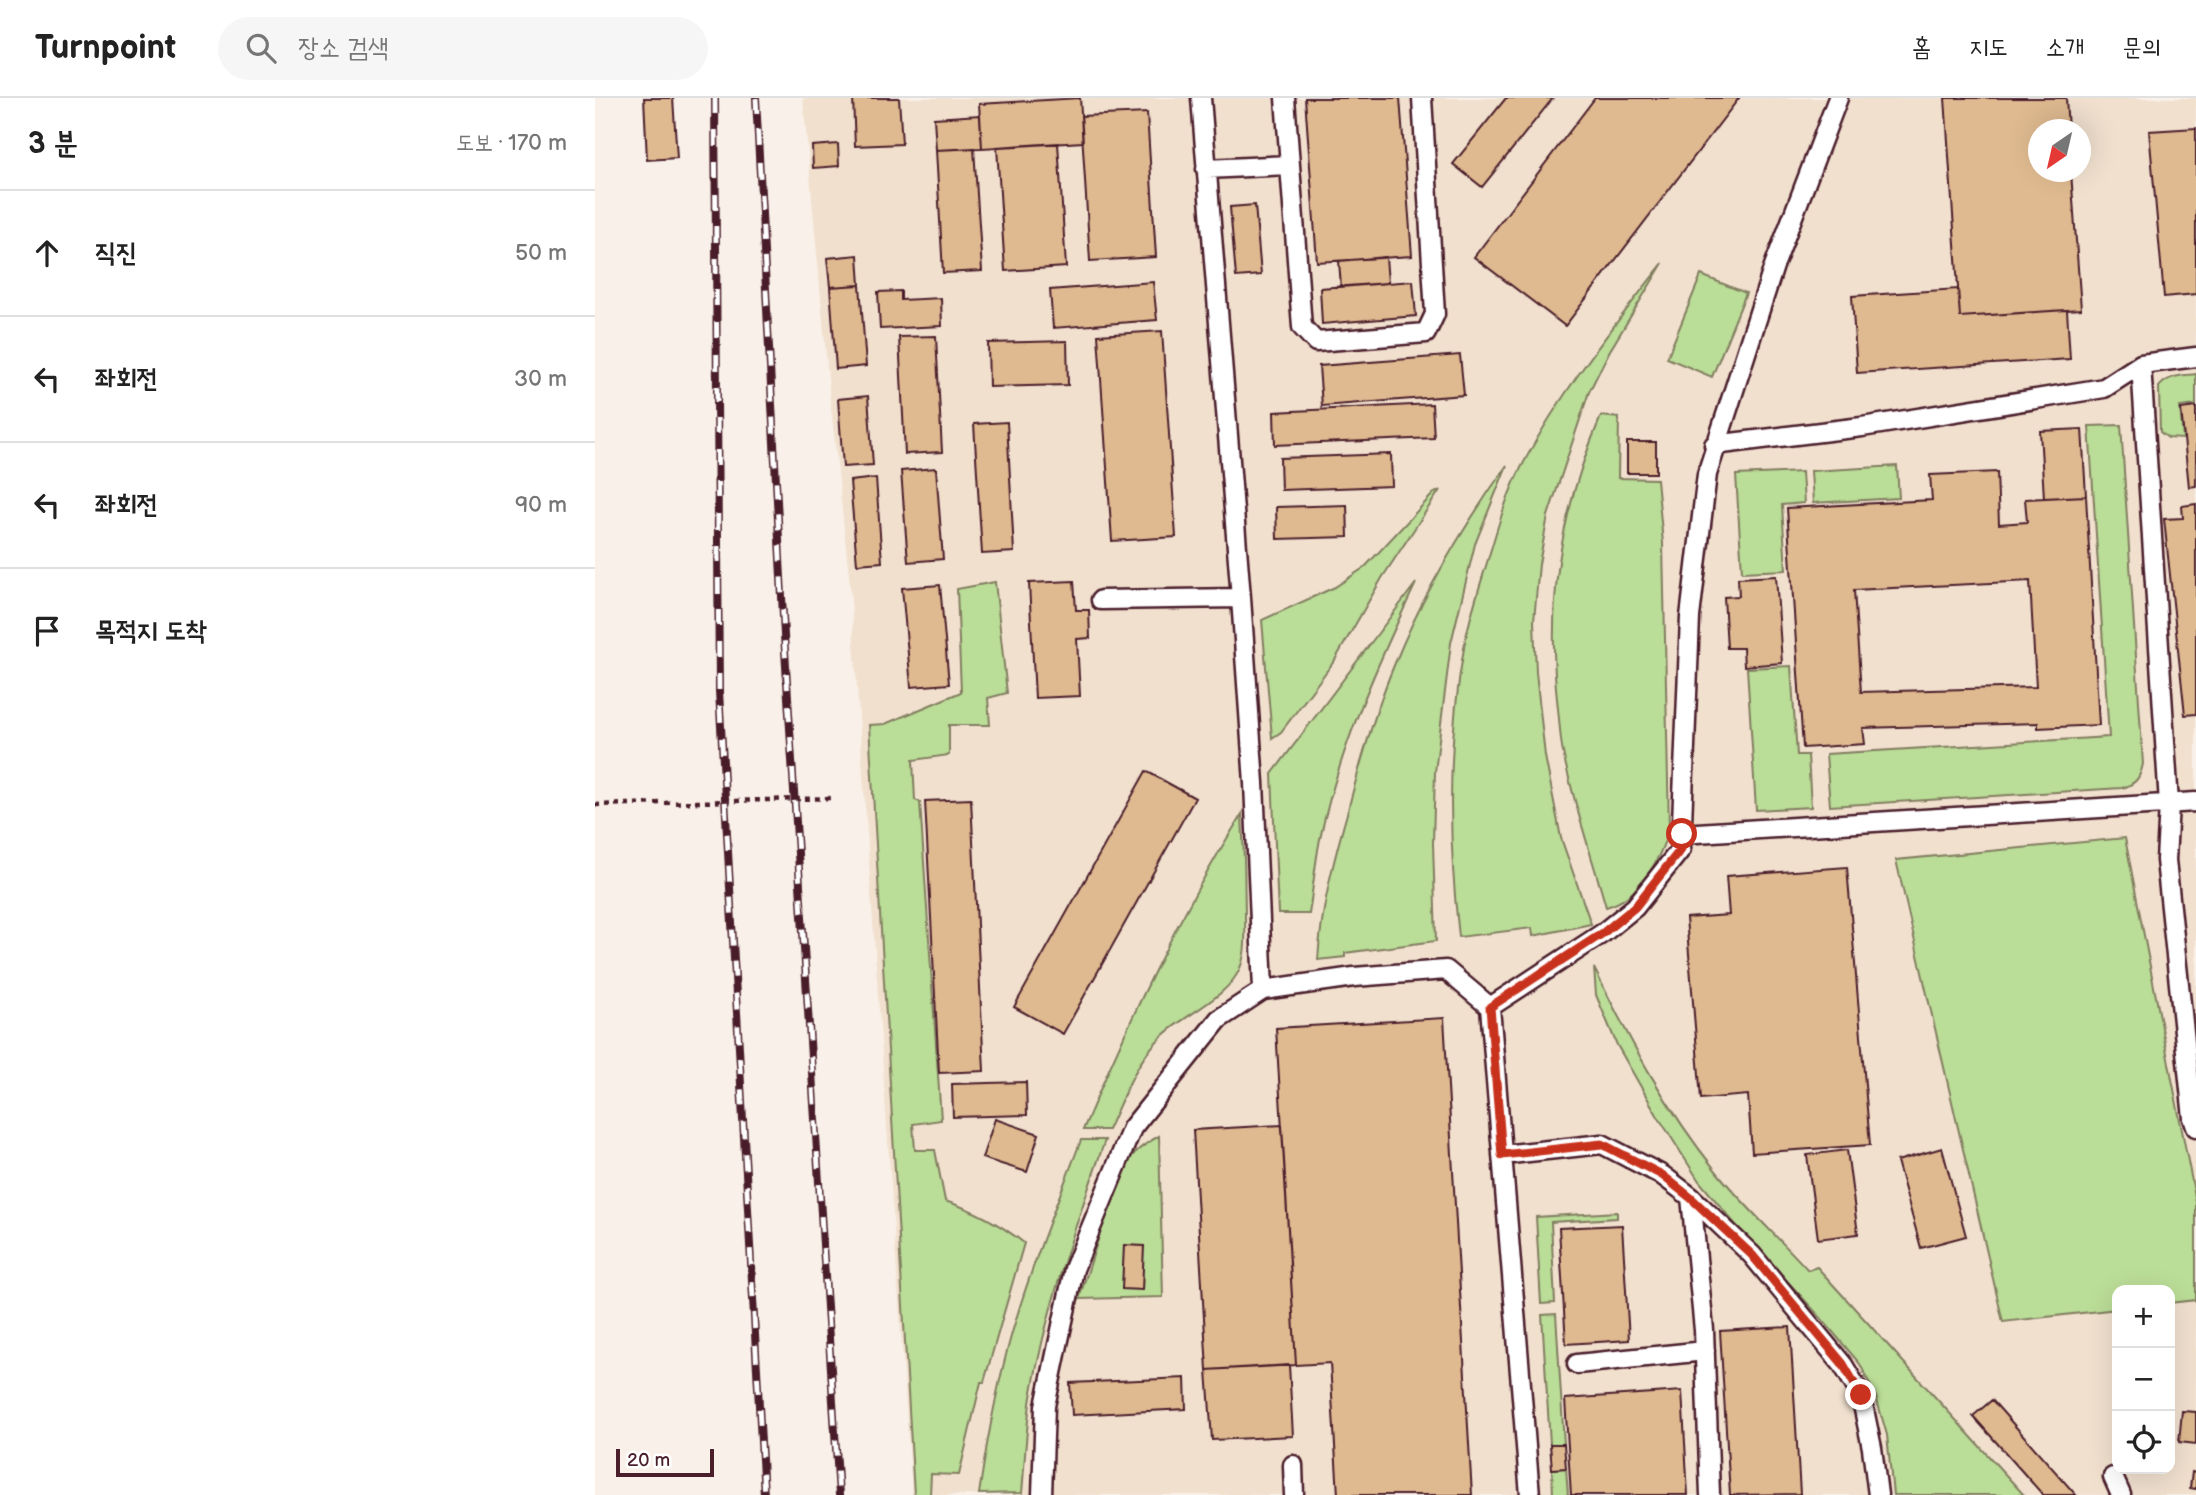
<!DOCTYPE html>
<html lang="ko">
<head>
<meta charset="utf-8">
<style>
  :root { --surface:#fff; --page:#f6f6f6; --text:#222; --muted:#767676; --line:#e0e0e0 }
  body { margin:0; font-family:"Balsamiq Sans","Poor Story",sans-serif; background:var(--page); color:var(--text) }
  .controls { position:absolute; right:21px; bottom:21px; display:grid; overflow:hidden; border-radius:14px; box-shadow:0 7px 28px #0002 }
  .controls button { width:63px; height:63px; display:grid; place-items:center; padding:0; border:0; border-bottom:2px solid var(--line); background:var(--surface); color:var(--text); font:35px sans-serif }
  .compass { position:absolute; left:1433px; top:21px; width:63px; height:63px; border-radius:50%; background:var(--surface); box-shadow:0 7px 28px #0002; rotate:214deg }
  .scale { position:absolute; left:21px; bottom:18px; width:98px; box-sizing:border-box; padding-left:7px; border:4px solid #4a1f2b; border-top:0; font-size:19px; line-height:24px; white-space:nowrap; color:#4a1f2b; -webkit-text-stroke:5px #fff; paint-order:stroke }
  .stop { position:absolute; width:21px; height:21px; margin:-16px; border:5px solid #c8321e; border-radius:50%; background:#fff }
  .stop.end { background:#c8321e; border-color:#fff; box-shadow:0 2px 7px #0008 }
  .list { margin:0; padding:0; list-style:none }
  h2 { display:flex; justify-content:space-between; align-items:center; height:91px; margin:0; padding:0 28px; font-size:30px }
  h2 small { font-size:23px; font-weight:400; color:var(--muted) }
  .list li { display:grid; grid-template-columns:46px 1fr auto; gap:21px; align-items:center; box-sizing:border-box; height:126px; padding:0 28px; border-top:2px solid var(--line) }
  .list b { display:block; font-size:26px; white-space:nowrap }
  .list em { font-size:23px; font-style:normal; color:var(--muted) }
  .icon { flex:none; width:38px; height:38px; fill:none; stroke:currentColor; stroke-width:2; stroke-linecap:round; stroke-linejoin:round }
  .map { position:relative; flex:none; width:1601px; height:1397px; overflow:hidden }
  header { display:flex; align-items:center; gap:42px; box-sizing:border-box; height:98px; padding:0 35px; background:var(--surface); border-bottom:2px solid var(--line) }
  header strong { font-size:33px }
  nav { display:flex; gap:38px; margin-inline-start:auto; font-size:24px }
  .search { width:490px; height:63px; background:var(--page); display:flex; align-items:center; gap:18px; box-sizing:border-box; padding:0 24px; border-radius:38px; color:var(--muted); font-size:26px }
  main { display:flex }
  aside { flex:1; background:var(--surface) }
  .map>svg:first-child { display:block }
</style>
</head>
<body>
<header>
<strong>Turnpoint</strong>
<div class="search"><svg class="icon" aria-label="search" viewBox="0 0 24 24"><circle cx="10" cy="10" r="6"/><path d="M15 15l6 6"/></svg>장소 검색</div>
<nav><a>홈</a><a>지도</a><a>소개</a><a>문의</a></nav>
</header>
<main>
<aside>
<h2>3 분<small>도보 · 170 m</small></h2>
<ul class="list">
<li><svg class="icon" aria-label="ahead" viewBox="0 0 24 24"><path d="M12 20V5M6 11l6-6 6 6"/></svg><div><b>직진</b></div><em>50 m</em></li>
<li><svg class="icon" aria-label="left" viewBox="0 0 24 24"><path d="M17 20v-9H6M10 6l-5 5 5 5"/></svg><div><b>좌회전</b></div><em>30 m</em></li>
<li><svg class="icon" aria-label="left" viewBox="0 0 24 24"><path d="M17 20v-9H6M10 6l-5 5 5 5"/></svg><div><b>좌회전</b></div><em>90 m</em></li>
<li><svg class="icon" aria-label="arrive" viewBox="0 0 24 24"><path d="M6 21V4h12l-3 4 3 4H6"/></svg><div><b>목적지 도착</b></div></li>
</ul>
</aside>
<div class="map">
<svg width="1601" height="1397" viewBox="0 0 1601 1397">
  <rect width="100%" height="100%" fill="#f9f1e9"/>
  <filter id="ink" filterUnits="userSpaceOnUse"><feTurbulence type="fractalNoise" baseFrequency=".0143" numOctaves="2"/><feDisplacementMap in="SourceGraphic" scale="14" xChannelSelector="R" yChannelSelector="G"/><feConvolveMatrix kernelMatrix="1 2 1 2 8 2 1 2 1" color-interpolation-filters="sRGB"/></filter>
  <g filter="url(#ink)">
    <path fill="#f1e0ce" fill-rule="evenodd" d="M208,0h1393v1397h-1284l-62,-910 -21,-196zM1444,32h42v42h-42zM1522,1192h53v179h-53z"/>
    <path fill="#badd97" stroke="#827e61" stroke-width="2" d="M1068,165l-54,89 -20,40 -41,124 -9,48 -5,57 2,51 9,84 16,82 30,86 -58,12 -1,-8 -73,9c-11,-96 -12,-193 5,-289 5,-31 16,-62 25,-92 9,-30 18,-62 33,-90 38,-73 90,-138 141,-203z
      M1106,177l45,18 -34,84 -45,-19z
      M1601,276v31l-16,2 3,32 -15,-1 -8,-6 -1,-45c10,-12 22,-11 37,-13z
      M1006,318l18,2 -1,60 39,1 6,64 6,285c-9,32 -29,70 -63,79 -14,-50 -31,-99 -42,-150 -4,-15 -4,-32 -6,-48 -12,-106 1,-194 43,-293z
      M1526,327l22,339c-3,14 -7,20 -21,24l-292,18 -4,-52 283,-17 -20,-311z
      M912,367l-32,79 -24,99 -16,129 -2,71 3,98 -91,12v4l-27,3c3,-52 16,-101 30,-150 13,-50 27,-100 47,-147 28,-69 69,-137 112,-198z
      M1302,368l2,32 -86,5 -2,-32z
      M1207,374l2,31 -22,2 4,65 -44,2 -6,-97z
      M845,392l-58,88 -47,82 -54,72 -9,6 -10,-118 73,-33 30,-20 68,-73z
      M400,484l12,111 -19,5 2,27h-41v30l-36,5 2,40 5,2 21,318 -28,4 2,26h20l10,51c30,9 55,23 79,42l-40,139h-3l-22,93 -28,-1 -1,21h-16l-45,-770 16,-1 76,-32 -4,-103z
      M821,485c-39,82 -77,167 -96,256 -5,25 -7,50 -11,75h-31l-6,-140z
      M1196,568l6,89h11l3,52 -55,3 -9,-142z
      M647,716c2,34 3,67 3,101 0,17 2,37 -5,53 -12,30 -57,47 -80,70 -25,25 -37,60 -52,92h-25c46,-110 96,-216 159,-316z
      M1530,740l71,364v98l-26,3v-13h-53v19l-114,13 -107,-462z
      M999,870c35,71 72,141 122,203 28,35 62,66 92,99l9,-3 207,228h-131l-6,-60 -11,-38 -16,-33 -39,-46 -86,-94 -36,-43 -42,-66 -40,-70 -21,-50z
      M564,1038l4,161 -84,2 39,-122c10,-20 21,-30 41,-41z
      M486,1042h24c-29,85 -59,168 -74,257 -5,31 -6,64 -9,96l-43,1c9,-60 20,-121 38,-178 18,-60 42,-118 64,-176z
      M1022,1114v6l-66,4 4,81 -14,1 -5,-87z
      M961,1216l8,130h-14l-8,-129z
      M971,1370l2,27h-15l-1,-26z"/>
    <path fill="#dfba90" stroke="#4a1f2b" stroke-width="2" fill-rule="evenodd" d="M49,0h29l4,60 -30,2z
      M258,0h46l3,46 -47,2z
      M485,0l3,44 -101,6 -3,-44z
      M710,0h95l12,158 -95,6z
      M911,0h47l-71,89 -29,-23z
      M1000,0h144l-174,228 -91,-69z
      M1350,0h121l2,32h-29v42h32l10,137 -121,8z
      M552,15l9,144 -66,4 -9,-145z
      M385,17l2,33 -46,2 -2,-32z
      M1601,30v166l-32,3 -15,-166z
      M463,45l8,124 -61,4 -8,-124z
      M243,46l1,22 -26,2 -1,-22z
      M379,50l8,123 -39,2 -7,-123z
      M660,107l6,70 -25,2 -6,-70z
      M263,157l2,30 -30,2 -3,-29z
      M791,159l2,26 -47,4 -2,-26z
      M818,183l3,35 -94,8 -2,-36z
      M558,184l4,38 -104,8 -3,-38z
      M265,187l6,81 -30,3 -6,-82z
      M1363,191l2,28 107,-7 3,49 -213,14 -5,-77z
      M306,193v9l40,-2 1,28 -62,3 -2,-37z
      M567,233l14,206 -64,4 -14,-206z
      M341,238l6,116 -37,2 -6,-117z
      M472,243l1,44 -79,2 -1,-44z
      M865,257l4,40 -142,11 -3,-40z
      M273,298l5,69 -30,2 -5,-68z
      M837,306l2,34 -159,7 -1,-33z
      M1601,309v79l-7,1 -8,-78z
      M412,324l7,130 -32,2 -8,-130z
      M1487,331l4,67 -42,2 -4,-67z
      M1032,344h29v31h-29z
      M796,356l1,32 -111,4 -1,-32z
      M341,370l7,91 -35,3 -7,-91z
      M1402,374l2,52 28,-2 -2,-23 61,-3 13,229 -61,3v-5l-175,5 2,16 -62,4 -16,-240 145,-8 -2,-25zM1435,483l6,106 -175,5 -7,-102z
      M281,380l6,84 -25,2 -7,-83z
      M1601,406v210l-11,1 -21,-196 19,-1 -1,-12z
      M752,407l1,32 -71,2 -1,-32z
      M1181,478l6,87 -38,3 -1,-18h-16l-3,-51 15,-1 -1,-18z
      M479,483l2,29h13l1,28 -13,1 3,57 -45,2 -6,-115z
      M345,487l9,99 -38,3 -9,-99z
      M551,673l49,27 -132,236 -49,-27z
      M376,701l13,272 -45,2 -14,-272z
      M1252,769l23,278 -118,8 -4,-58 -47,4 -15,-181 43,-3 -3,-39z
      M849,920l28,477h-134l-8,-132 -34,2 -20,-337z
      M431,984l1,33 -74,2 -1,-33z
      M400,1021l44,15 -12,38 -45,-14z
      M687,1027l14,240 -89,5 -14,-240z
      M1347,1050l24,88 -45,12 -24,-87z
      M1252,1052l11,84 -40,5 -11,-84z
      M1027,1127l7,115 -63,4 -7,-116z
      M529,1147l20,1 -2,44 -20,-1z
      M1195,1229l10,167 -70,1 -10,-164z
      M694,1267l4,71 -81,4 -5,-70z
      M590,1280l1,31 -114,6 -2,-32z
      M1087,1293l6,104h-117l-6,-96z
      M1397,1302l84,95h-33l-70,-79z
      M1587,1313l14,1v32l-17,-2z
      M955,1346h14l2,24 -14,1z
      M1597,1374l4,1v16l-6,-1z"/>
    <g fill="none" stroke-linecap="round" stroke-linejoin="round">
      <g stroke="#4a1f2b" stroke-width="23">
        <path id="service" d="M606,0l40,500 13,185 9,207
          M690,0l17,229 14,15 110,-9 9,-19 -13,-216
          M611,71l84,-4
          M1546,266l28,440 -3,56 27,258 3,9
          M1119,347l148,-18 242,-39 37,-24 55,-7
          M506,502l140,-2
          M1086,736l515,-32
          M895,909l113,-74 32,-26 46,-58 9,-232 17,-143 67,-208 64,-168
          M907,1057l100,-11 60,31 29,22 61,58 91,110 18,30 11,53 6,47
          M1096,1099l13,133 6,165
          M982,1266l128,-13
          M698,1367l1,30
          M1518,1379l8,18
          M447,1397l3,-89 29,-137 58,-141 87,-109 44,-29 91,-13 92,-7 44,37 40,488"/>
      </g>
      <path stroke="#4a1f2b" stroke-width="4.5" stroke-dasharray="5 5" stroke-linecap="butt" d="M0,707l239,-7"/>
      <use href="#service" stroke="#fff" stroke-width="18"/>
      <g stroke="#4a1f2b" stroke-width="8">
        <path id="rail" d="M120,0l4,593 45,804
          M161,0l28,537 55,860"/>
      </g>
      <use href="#rail" stroke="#fff" stroke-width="5" stroke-dasharray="16" stroke-linecap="butt"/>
    </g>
  </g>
  <g fill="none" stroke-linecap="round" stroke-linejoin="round" filter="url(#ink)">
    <path stroke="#c8321e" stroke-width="9" d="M1087,736l-1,15 -46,58 -32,26 -113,74 12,148 100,-11 60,31 29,23 61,57 91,109 18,31"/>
  </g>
</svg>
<div class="controls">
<button>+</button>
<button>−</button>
<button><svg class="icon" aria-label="locate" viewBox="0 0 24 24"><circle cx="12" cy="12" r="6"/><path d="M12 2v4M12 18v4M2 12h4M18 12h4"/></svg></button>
</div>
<svg class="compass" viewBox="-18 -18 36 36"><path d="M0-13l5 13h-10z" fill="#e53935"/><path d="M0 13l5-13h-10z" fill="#767676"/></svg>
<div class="scale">20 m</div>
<div class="stop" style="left:1087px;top:736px"></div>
<div class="stop end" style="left:1266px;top:1297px"></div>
</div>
</main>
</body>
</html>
